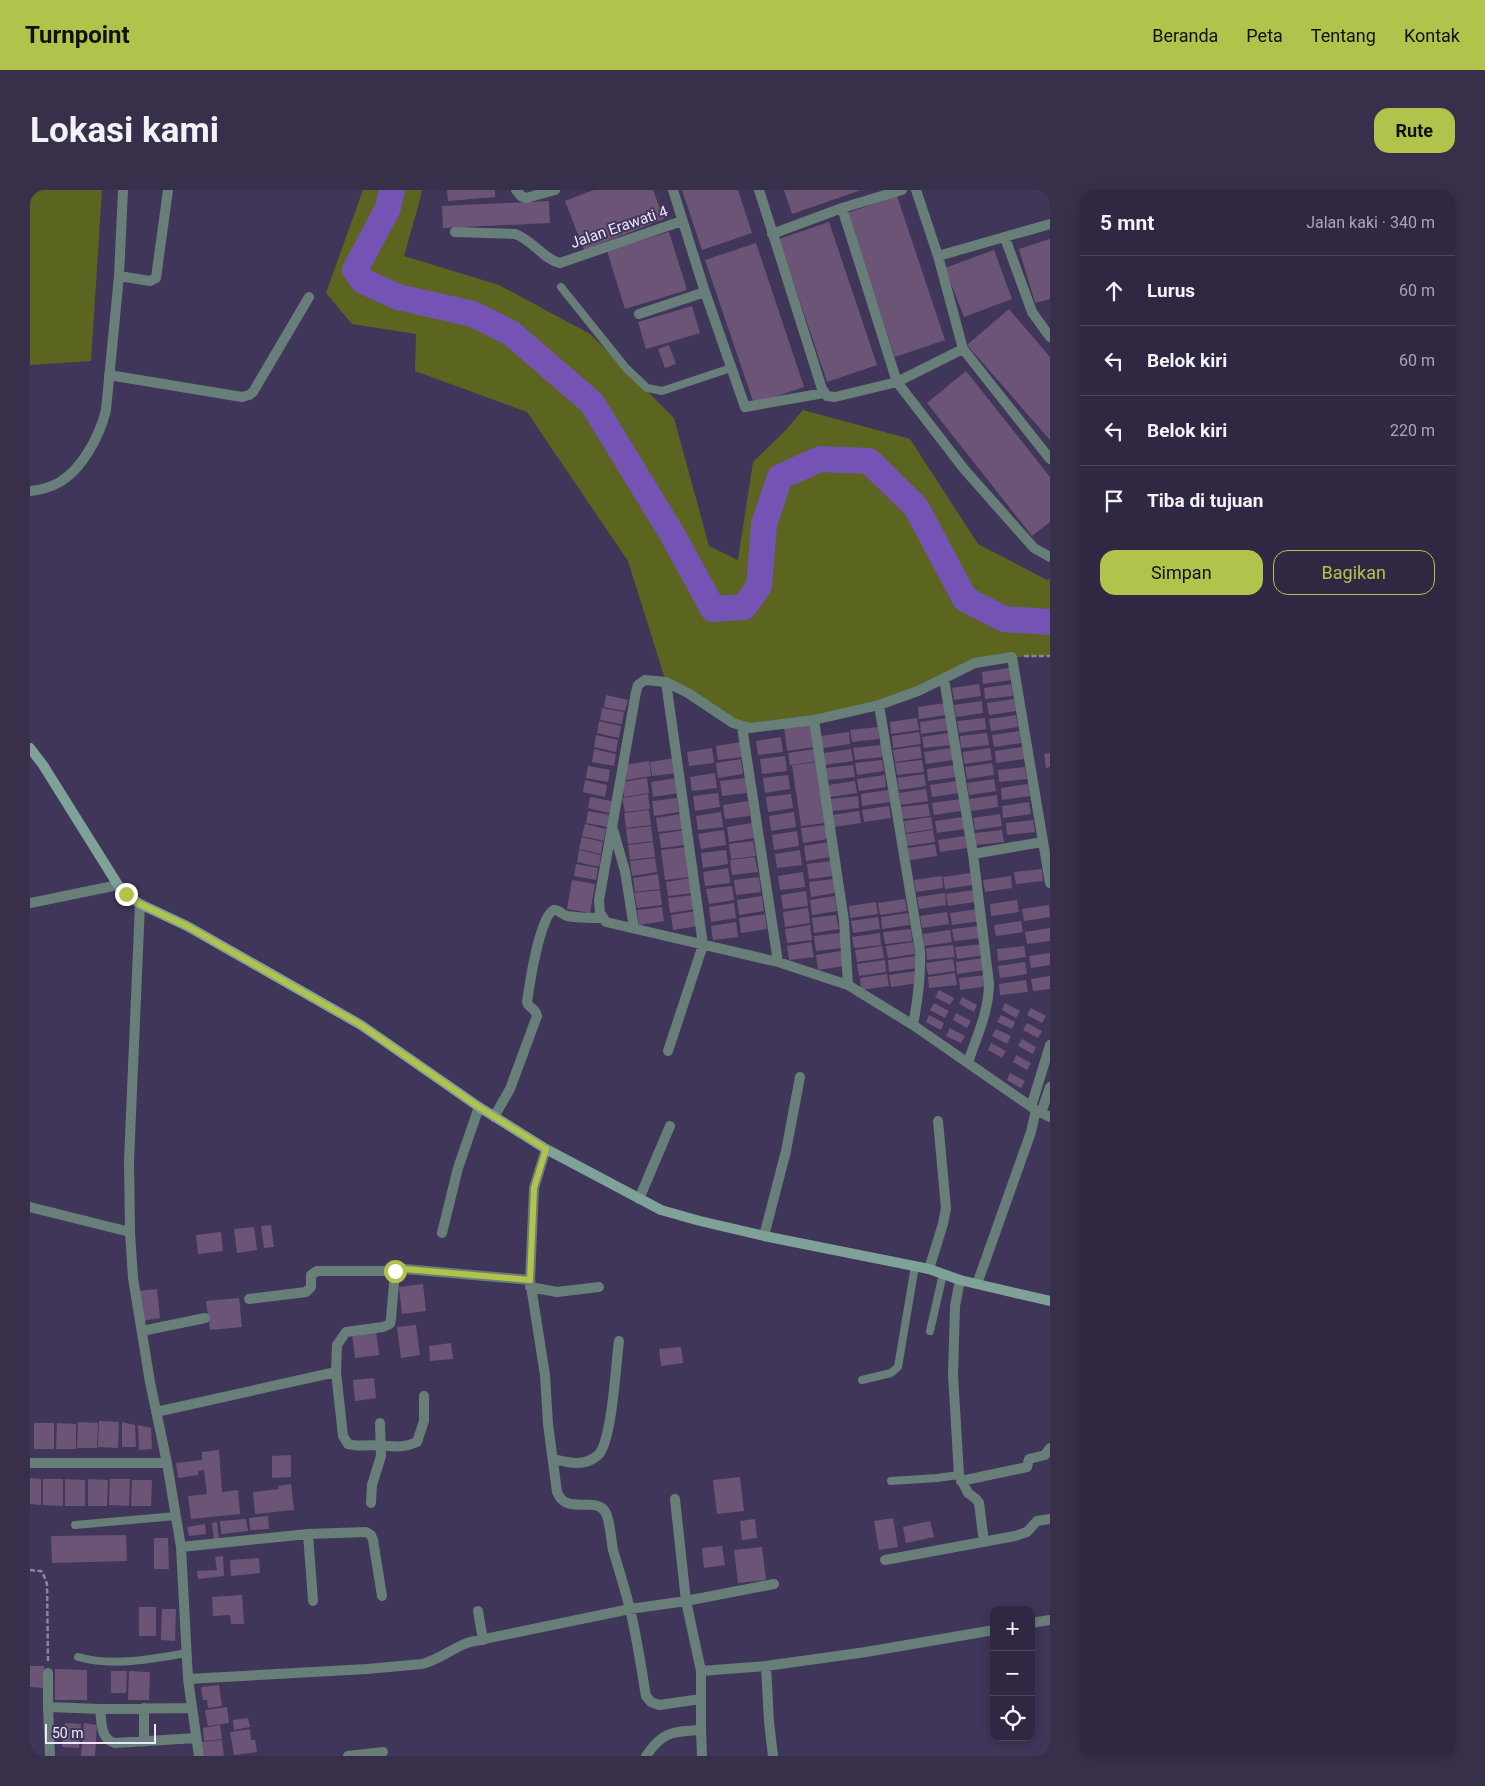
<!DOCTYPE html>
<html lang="id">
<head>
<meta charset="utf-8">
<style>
  :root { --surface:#302843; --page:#38304a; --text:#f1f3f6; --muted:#a8a6b2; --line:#4b445c; --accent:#b2c34c }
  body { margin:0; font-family:Roboto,sans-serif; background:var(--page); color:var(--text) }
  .controls { position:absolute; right:15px; bottom:15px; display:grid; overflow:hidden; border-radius:10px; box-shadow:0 2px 12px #0003 }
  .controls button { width:45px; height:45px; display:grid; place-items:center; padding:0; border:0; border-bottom:1px solid var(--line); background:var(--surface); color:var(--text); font:25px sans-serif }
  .scale { position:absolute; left:15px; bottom:12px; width:111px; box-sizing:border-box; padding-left:5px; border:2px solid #ede7fe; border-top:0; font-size:14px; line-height:18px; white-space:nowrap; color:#ede7fe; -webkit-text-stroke:4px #403659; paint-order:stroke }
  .stop { position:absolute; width:15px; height:15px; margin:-11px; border:4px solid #b2c34c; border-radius:50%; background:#fff }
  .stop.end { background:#b2c34c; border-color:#fff; box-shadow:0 1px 5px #0008 }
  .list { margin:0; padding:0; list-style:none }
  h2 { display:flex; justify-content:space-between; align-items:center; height:65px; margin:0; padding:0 20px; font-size:21px }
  h2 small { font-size:16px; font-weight:400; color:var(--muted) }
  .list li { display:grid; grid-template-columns:32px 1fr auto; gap:15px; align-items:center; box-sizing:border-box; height:70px; padding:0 20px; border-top:1px solid var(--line) }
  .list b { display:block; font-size:19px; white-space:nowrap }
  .list em { font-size:16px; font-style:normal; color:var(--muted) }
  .actions { display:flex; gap:10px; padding:15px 20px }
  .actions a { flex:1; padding:11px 0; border:1px solid var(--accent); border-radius:15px; text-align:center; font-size:18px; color:var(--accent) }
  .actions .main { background:var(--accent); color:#111 }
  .icon { flex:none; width:28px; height:28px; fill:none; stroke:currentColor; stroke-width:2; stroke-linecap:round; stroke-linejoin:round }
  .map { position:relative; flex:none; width:1020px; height:1566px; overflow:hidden; border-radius:15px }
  header { display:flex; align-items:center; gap:30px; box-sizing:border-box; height:70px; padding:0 25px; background:var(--accent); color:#111 }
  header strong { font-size:24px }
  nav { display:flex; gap:28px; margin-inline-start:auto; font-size:18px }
  .intro { display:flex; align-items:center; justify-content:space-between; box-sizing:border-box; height:120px; padding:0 30px }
  h1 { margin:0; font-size:35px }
  .button { padding:12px 22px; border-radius:15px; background:var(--accent); color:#111; font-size:18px; font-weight:700 }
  main { display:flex; gap:30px; padding:0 30px }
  aside { flex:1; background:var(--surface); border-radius:15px; box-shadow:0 2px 12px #0003 }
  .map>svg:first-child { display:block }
</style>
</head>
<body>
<header>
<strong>Turnpoint</strong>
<nav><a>Beranda</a><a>Peta</a><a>Tentang</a><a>Kontak</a></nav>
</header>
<div class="intro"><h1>Lokasi kami</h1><a class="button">Rute</a></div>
<main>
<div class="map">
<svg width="1020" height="1566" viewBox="0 0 1020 1566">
  <rect width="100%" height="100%" fill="#403659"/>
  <path fill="#5b651f" d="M0,0h72l-11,171 -61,4z
    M333,0h59l-3,13 -15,53 95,29 91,49 84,84 35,128 29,14 15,-98 31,-30 19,-22 107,29 68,105 69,36 3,-1v77l-38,1 -37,6 -96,42 -130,23 -83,-46 -38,-121 -101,-149 -112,-41 1,-37 -64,-10 -26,-31z"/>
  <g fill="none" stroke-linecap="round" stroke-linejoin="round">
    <path stroke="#7453b4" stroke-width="26" d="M362,0l-4,18 -33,62 8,11 35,16 75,17 38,19 81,70 80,131 41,75 31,-2 15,-21 5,-62 16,-47 40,-18 49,2 47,46 49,92 39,20 46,3"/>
  </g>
  <path fill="#6c5476" d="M417,0h48v7l-47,4z
    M564,0h59l11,29 -80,31 -19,-49z
    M652,0h56l14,43 -50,17z
    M754,0h77l-69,24z
    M867,6l48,144 -50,17 -48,-144z
    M519,11l1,22 -107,5 -1,-22z
    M799,32l48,143 -50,17 -48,-143z
    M639,42l18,58 -62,19 -18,-58z
    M1020,49v60l-15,4 -16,-54z
    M726,53l48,144 -50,17 -49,-144z
    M964,60l18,49 -48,18 -19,-49z
    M662,116l8,27 -54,16 -8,-27z
    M979,119l41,48v83l-83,-95z
    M639,155l7,19 -11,4 -7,-19z
    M936,181l84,106v45l-18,14 -105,-133z
    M979,478l2,12 -28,4 -1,-12z
    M949,494l2,12 -27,4 -2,-12z
    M981,494l2,12 -28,3 -1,-11z
    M576,505l22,5 -3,11 -21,-4z
    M984,509l2,12 -27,4 -2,-12z
    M952,511l1,12 -27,4 -2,-12z
    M915,513l2,12 -28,4 -1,-12z
    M572,518l22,4 -2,12 -22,-4z
    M986,525l2,12 -27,4 -2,-12z
    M887,528l2,12 -28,4 -1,-12z
    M917,528l2,12 -28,4 -1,-12z
    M955,528l1,11 -27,4 -2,-12z
    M569,531l22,5 -2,12 -22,-5z
    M781,532l3,25 -27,4 -3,-25z
    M848,537l1,12 -27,3 -2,-12z
    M989,541l2,12 -27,4 -2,-12z
    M819,542l1,12 -27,4 -2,-12z
    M889,542l2,12 -28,4 -1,-12z
    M919,543l2,12 -27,3 -2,-11z
    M957,543l2,12 -28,3 -1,-12z
    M566,545l22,5 -2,12 -22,-5z
    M751,547l2,15 -25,3 -2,-14z
    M711,552l2,15 -25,3 -2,-14z
    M851,555l1,12 -27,3 -2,-12z
    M890,556l2,12 -27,4 -2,-12z
    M992,557l2,12 -28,4 -1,-12z
    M682,558l2,15 -25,3 -2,-14z
    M921,558l2,12 -27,4 -2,-12z
    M960,558l2,12 -28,4 -1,-12z
    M564,559l22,5 -2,12 -22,-4z
    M785,559l2,12 -27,4 -2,-12z
    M821,559l2,12 -28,4 -1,-12z
    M1020,563v14l-4,1 -2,-14z
    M755,566l2,15 -25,3 -2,-15z
    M645,568l2,15 -25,3 -2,-14z
    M711,569l2,15 -25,4 -2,-15z
    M852,570l2,11 -27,4 -2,-12z
    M892,570l2,12 -27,3 -2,-12z
    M619,571l2,15 -25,4 -2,-15z
    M787,572l9,61 -25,3 -9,-61z
    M962,573l2,12 -27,4 -2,-12z
    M823,575l2,12 -27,3 -2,-12z
    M924,575l2,12 -28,4 -1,-12z
    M558,576l22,4 -2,12 -22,-4z
    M995,577l2,12 -28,3 -1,-12z
    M685,583l2,15 -25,3 -2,-14z
    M894,584l2,12 -27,4 -2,-12z
    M758,585l2,14 -25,4 -2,-15z
    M855,585l1,12 -27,4 -2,-12z
    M617,588l2,15 -25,4 -2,-15z
    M647,588l2,15 -26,4 -2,-15z
    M715,588l2,15 -25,3 -2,-15z
    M964,589l2,12 -27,4 -2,-12z
    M555,590l22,5 -2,12 -22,-5z
    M825,591l2,12 -27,4 -2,-12z
    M927,591l2,12 -27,4 -2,-12z
    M998,594l2,12 -28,4 -1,-12z
    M896,599l2,12 -27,4 -2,-12z
    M858,600l2,12 -28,4 -1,-12z
    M688,603l2,14 -25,4 -2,-15z
    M618,604l2,15 -25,3 -3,-14z
    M761,604l2,14 -25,4 -2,-15z
    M967,605l1,12 -27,4 -2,-12z
    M828,606l1,12 -27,3 -2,-12z
    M560,607l22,4 -3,12 -21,-5z
    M647,608l2,14 -25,4 -2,-15z
    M930,609l1,12 -27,4 -2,-12z
    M718,611l2,15 -25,3 -2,-14z
    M999,612l2,12 -28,4 -1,-12z
    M898,614l2,12 -27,3 -2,-12z
    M859,616l2,12 -27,4 -2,-12z
    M619,620l2,15 -25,3 -2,-15z
    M558,621l22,4 -2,12 -22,-4z
    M829,621l2,12 -27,4 -2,-12z
    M691,622l2,15 -25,3 -2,-14z
    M764,622l2,15 -25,4 -2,-15z
    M651,624l2,15 -25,3 -2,-14z
    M970,624l2,12 -27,4 -2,-12z
    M901,627l2,12 -27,4 -2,-12z
    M933,627l2,12 -28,4 -2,-12z
    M1003,630l2,12 -28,3 -1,-12z
    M722,633l2,15 -25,4 -2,-15z
    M555,634l21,5 -2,12 -22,-5z
    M796,635l2,14 -25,4 -2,-15z
    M621,636l2,15 -25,3 -2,-15z
    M654,640l2,15 -25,3 -2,-14z
    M694,640l2,15 -25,4 -3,-15z
    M903,640l2,12 -28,4 -1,-12z
    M972,640l2,12 -28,3 -1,-12z
    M767,641l2,15 -25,4 -2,-15z
    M935,646l2,12 -27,4 -2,-12z
    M552,647l21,5 -2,12 -22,-5z
    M723,651l3,15 -25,3 -2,-15z
    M623,652l2,15 -25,3 -2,-15z
    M799,652l2,15 -25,4 -2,-15z
    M905,654l2,12 -27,4 -2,-12z
    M656,657l4,30 -25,3 -4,-30z
    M549,660l22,5 -2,12 -22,-5z
    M696,660l2,14 -25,4 -2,-15z
    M770,660l2,15 -25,3 -2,-14z
    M725,667l3,15 -26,3 -2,-15z
    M625,668l2,14 -25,4 -2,-15z
    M802,671l2,15 -25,3 -2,-15z
    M546,674l22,4 -2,12 -22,-4z
    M698,678l2,15 -25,3 -2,-14z
    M1012,679l1,12 -27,3 -2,-12z
    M773,682l2,15 -25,3 -2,-14z
    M941,683l1,12 -27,4 -2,-12z
    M628,684l2,15 -25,3 -2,-14z
    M912,686l1,12 -27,4 -2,-12z
    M981,686l1,12 -27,4 -2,-12z
    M729,687l2,15 -25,3 -2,-15z
    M661,688l2,15 -25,3 -2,-14z
    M803,689l2,14 -24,4 -2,-15z
    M542,690l23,4 -5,29 -23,-4z
    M702,696l2,14 -25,4 -3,-15z
    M630,700l2,15 -25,3 -3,-15z
    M944,700l1,12 -27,4 -2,-12z
    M776,701l2,15 -25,3 -2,-14z
    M915,703l1,12 -27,4 -2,-12z
    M663,705l2,14 -25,4 -2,-15z
    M732,706l2,15 -25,4 -2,-15z
    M805,706l2,15 -25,4 -2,-15z
    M875,709l2,12 -27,4 -2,-12z
    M987,710l2,12 -28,4 -1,-12z
    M846,712l2,12 -28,4 -1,-12z
    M704,713l2,15 -25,4 -2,-15z
    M1019,715l1,12 -26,4 -2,-12z
    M632,717l2,14 -25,4 -2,-15z
    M778,718l2,15 -25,4 -2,-15z
    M948,719l1,12 -27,4 -2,-12z
    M666,721l2,15 -25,4 -2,-15z
    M917,722l2,12 -27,4 -2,-12z
    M878,723l2,12 -28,4 -1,-12z
    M735,724l2,15 -26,4 -2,-15z
    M806,725l3,14 -25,4 -2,-15z
    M848,727l2,12 -27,4 -2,-12z
    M991,731l2,11 -27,4 -2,-11z
    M706,732l2,15 -25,3 -2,-14z
    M780,735l2,15 -25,3 -2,-14z
    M950,736l1,12 -27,3 -2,-12z
    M1020,738v13l-23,3 -2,-12z
    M881,739l1,12 -27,3 -2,-12z
    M920,740l2,12 -28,4 -1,-12z
    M810,743l2,15 -26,3 -2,-15z
    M850,743l1,12 -27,3 -2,-11z
    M781,752l3,15 -25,3 -2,-14z
    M883,752l2,12 -27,4 -2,-12z
    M953,754l1,11 -27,4 -2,-12z
    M923,755l2,12 -28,3 -1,-12z
    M852,756l2,12 -27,4 -2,-12z
    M994,756l2,11 -28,4 -1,-12z
    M811,761l2,15 -25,4 -2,-15z
    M1020,763v12l-19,3 -2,-12z
    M885,766l2,12 -28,4 -1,-12z
    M953,768l2,12 -28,4 -1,-12z
    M923,769l2,12 -27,4 -2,-12z
    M855,770l1,12 -27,4 -2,-12z
    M995,772l2,12 -27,4 -2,-12z
    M887,781l1,12 -27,4 -2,-12z
    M925,783l2,12 -28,3 -1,-11z
    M857,784l2,12 -28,4 -1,-12z
    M956,785l2,11 -28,4 -1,-12z
    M1020,786v13l-17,2 -2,-12z
    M996,790l2,12 -28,3 -1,-11z
    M909,800l15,8 -4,7 -15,-8z
    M932,807l15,8 -3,7 -15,-8z
    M904,813l15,8 -4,7 -15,-8z
    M975,813l15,8 -4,7 -14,-8z
    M1001,818l15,8 -4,7 -15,-8z
    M926,823l15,8 -4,7 -14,-8z
    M899,825l15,8 -3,7 -15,-8z
    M971,825l14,7 -3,7 -15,-7z
    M997,833l15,8 -4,7 -15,-8z
    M920,838l15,8 -4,7 -15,-7z
    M966,839l15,7 -4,8 -15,-8z
    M992,849l14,8 -3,7 -15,-8z
    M961,853l15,8 -4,7 -14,-8z
    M986,865l15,8 -4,7 -14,-8z
    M980,883l15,8 -4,7 -14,-8z
    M241,1035l3,22 -10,1 -3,-22z
    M224,1037l3,23 -20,3 -3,-24z
    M191,1042l2,19 -25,3 -2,-19z
    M393,1094l3,27 -24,3 -3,-27z
    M127,1099l3,29 -18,3 -4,-30z
    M209,1108l3,29 -32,3 -4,-29z
    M386,1135l4,30 -19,3 -4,-31z
    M346,1141l3,24 -24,3 -3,-24z
    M421,1153l2,16 -23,2 -1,-15z
    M651,1157l2,16 -22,3 -2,-17z
    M344,1188l2,20 -21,3 -2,-21z
    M69,1231l20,1 -1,26 -20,-1z
    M48,1232l20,1 -1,25h-20z
    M92,1232l13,3 1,22h-14z
    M4,1233h20v26h-20z
    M27,1233l19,1v25h-20z
    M108,1235l13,3 1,21 -13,1z
    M189,1260l3,42 16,-2 2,24 -49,5 -3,-23 19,-2 -3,-24 -6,1v4l-20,3 -2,-15 26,-3v-8z
    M261,1265v22l-19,1v-22z
    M710,1287l4,34 -27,3 -4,-34z
    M0,1288l11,1v26l-11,-1z
    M13,1289h20v27l-20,-1z
    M35,1289l20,1v26h-20z
    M58,1289l20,1 -1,26h-19z
    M80,1289h20l-1,27 -20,-1z
    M102,1290h20l-1,26h-20z
    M261,1294l3,26 -39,4 -2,-22 26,-3 -1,-3z
    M238,1326l1,13 -19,1 -1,-12z
    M863,1328l5,29 -19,3 -5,-29z
    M216,1329l2,12 -27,3 -1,-13z
    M725,1329l2,19 -15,2 -2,-19z
    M900,1331l4,16 -28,6 -3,-16z
    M187,1332l2,18h-5l-2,-17z
    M175,1334l1,10 -17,2 -2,-9z
    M96,1345l1,26 -75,2 -1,-27z
    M124,1348h14l1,31h-15z
    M692,1356l3,19 -21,3 -2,-20z
    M732,1357l4,33 -28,3 -4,-33z
    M193,1366l1,20 -26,3 -1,-8 20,-1 -2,-13z
    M229,1368l1,15 -29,3 -1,-16z
    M212,1405l2,29h-13l-1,-9 -17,1 -1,-19z
    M109,1417h17v29h-17z
    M132,1419h14l-1,32 -14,-1z
    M0,1476h14l-1,22 -13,-1z
    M25,1479l32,1v30h-32z
    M81,1481h16l-1,22h-15z
    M99,1481l21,1 -1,28h-21z
    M189,1495l3,21 -14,2 -1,-8h-4l-2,-13z
    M197,1517l2,16 -21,3 -3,-16z
    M218,1528l2,9 -16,3 -1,-10z
    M35,1533l16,1 -2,24 -17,-1z
    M54,1533l13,2 -2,31h-14z
    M190,1535l2,14 -18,2 -1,-13z
    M220,1539l1,11h4l2,12 -23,3 -4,-23z
    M192,1550l2,16h-20l-2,-14z"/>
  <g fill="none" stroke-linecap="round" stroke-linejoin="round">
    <path stroke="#8d84a2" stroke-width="2.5" stroke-dasharray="5 2.5" stroke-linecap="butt" d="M994,466h26
      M0,1380l11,1 3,5 3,8 1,78"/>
    <path stroke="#687e78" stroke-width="8" d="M531,97l65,81 21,20 15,3 69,-23
      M900,1141l13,-57
      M832,1190l29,-7 7,-6 17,-101
      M861,1291l46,-3 22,-3
      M45,1335l101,-9
      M48,1467c35,10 74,2 108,-4"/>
    <path stroke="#687e78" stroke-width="10" d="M486,0l5,6 5,2 29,-8
      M643,0l32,102 40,115 79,-14
      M729,0l63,199 5,7 8,1 62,-15 66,-33
      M886,0l22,66 25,93 87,110
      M812,18l55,174 67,87 70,79 16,9
      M425,42l60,2c18,6 29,26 45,29l122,-42
      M742,44l70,-26 60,-18
      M975,48l27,74 18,25
      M908,66l112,-32
      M89,86l31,5 6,-3 12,-88
      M609,124l66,-22
      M79,185l133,22 7,-2 4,-3 56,-95
      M0,301c10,-1 21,-4 30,-9 23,-14 40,-47 46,-72l13,-134 4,-86
      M914,489l29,175 16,129c0,28 -12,53 -21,79
      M636,492l37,263 -35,106
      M849,515l41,246c1,26 -2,48 -7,74
      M784,530l30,201 4,64
      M712,537l36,235
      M583,639l12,42 9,57
      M943,664l69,-12
      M1020,693l-38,-226 -37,6 -57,28 -39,14 -65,15 -64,8 -17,-5 -45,-30 -22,-11 -21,-2 -7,5 -2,7 -37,208 1,13 6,9 172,40 70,23 65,40 123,85 14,7
      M0,713l88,-18
      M110,714l-11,257 1,71 3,46 17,104 17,81 14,84 7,132 11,77
      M1001,917l19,-62
      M1011,923l9,-26
      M464,927l16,-28 27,-73c-1,-8 -8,-7 -10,-14 2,-14 13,-88 27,-92 5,-1 8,5 13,6 12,2 24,2 35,2
      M516,959l-12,39 -4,92 15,95 3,49 9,68c9,23 35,5 47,18 6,7 7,30 9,40 6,20 12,39 17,59 7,29 11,58 16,87l5,6 8,3 42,-6
      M609,1009l31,-73
      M0,1017l100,25
      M412,1043l16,-65 21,-61
      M734,1046l22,-85 14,-74
      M899,1079l14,-45 3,-16 -8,-87
      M930,1090l-5,26 -2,69 6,100 9,18 8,6 3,4 5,39
      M947,1094l54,-152 5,-22
      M500,1097l27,5 42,-5
      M219,1109l57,-7 5,-5v-12l6,-4h78
      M112,1141l63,-13
      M306,1182l7,64 5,8c9,3 19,1 28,1 16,1 26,4 41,-3l7,-21v-25
      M126,1222l180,-40 1,-27 9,-13 37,-5 7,-3 1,-5 4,-48 10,-2 125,11
      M524,1269c15,4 31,8 44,-4 14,-12 18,-93 21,-114
      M0,1273h137
      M931,1291l66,-14 2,-8 16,-4 5,-7
      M645,1309l11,102 88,-17
      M341,1313l1,-18 9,-29 -1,-33
      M278,1344l5,67
      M151,1357l127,-13 58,-2 5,3 2,5 9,56
      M855,1370l130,-24 12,-4 10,-11 13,-2
      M448,1421l5,29
      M1001,1433l19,-3
      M736,1476l3,56 4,34
      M671,1481l65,-5 100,-14 128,-22
      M18,1483v34l52,2 91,-1
      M158,1489l179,-10 55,-5c18,-4 31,-17 48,-22l160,-33 56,-8 15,70v59c-29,2 -38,1 -55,26
      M18,1517l2,49
      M114,1518v34
      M70,1519c2,14 0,30 15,34l81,-5
      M671,1540l1,26
      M318,1566l35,-4"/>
    <path stroke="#7ea298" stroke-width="10" d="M0,558l13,17 75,120 8,9 14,10 47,22 174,99 118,82 67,42 115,61 39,11 64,15 165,33 31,11 90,21"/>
  </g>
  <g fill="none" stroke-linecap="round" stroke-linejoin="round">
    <path stroke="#b2c34c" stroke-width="6" d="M96,704l14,10 47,22 174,99 118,82 67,42 -12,39 -4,92 -125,-11 -10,2"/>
  </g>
  <g text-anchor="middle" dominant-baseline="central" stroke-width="4" stroke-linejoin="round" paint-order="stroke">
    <g font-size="15" fill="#ede7fe" stroke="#403659">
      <text transform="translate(589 37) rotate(-19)">Jalan Erawati 4</text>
    </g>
  </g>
</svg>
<div class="controls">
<button>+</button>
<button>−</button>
<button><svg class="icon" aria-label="locate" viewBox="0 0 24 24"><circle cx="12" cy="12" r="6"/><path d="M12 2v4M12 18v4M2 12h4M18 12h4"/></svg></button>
</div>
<div class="scale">50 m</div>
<div class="stop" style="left:365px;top:1081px"></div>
<div class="stop end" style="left:96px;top:704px"></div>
</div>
<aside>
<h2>5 mnt<small>Jalan kaki · 340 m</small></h2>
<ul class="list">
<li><svg class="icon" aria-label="ahead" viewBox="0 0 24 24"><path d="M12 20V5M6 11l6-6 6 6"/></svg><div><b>Lurus</b></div><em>60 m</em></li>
<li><svg class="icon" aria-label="left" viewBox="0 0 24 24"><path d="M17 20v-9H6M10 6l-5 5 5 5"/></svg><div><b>Belok kiri</b></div><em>60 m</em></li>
<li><svg class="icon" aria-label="left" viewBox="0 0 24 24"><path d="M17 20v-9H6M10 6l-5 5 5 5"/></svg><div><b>Belok kiri</b></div><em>220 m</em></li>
<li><svg class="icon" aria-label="arrive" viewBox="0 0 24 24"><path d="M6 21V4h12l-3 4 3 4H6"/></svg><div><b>Tiba di tujuan</b></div></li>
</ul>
<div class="actions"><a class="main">Simpan</a><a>Bagikan</a></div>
</aside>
</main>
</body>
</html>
